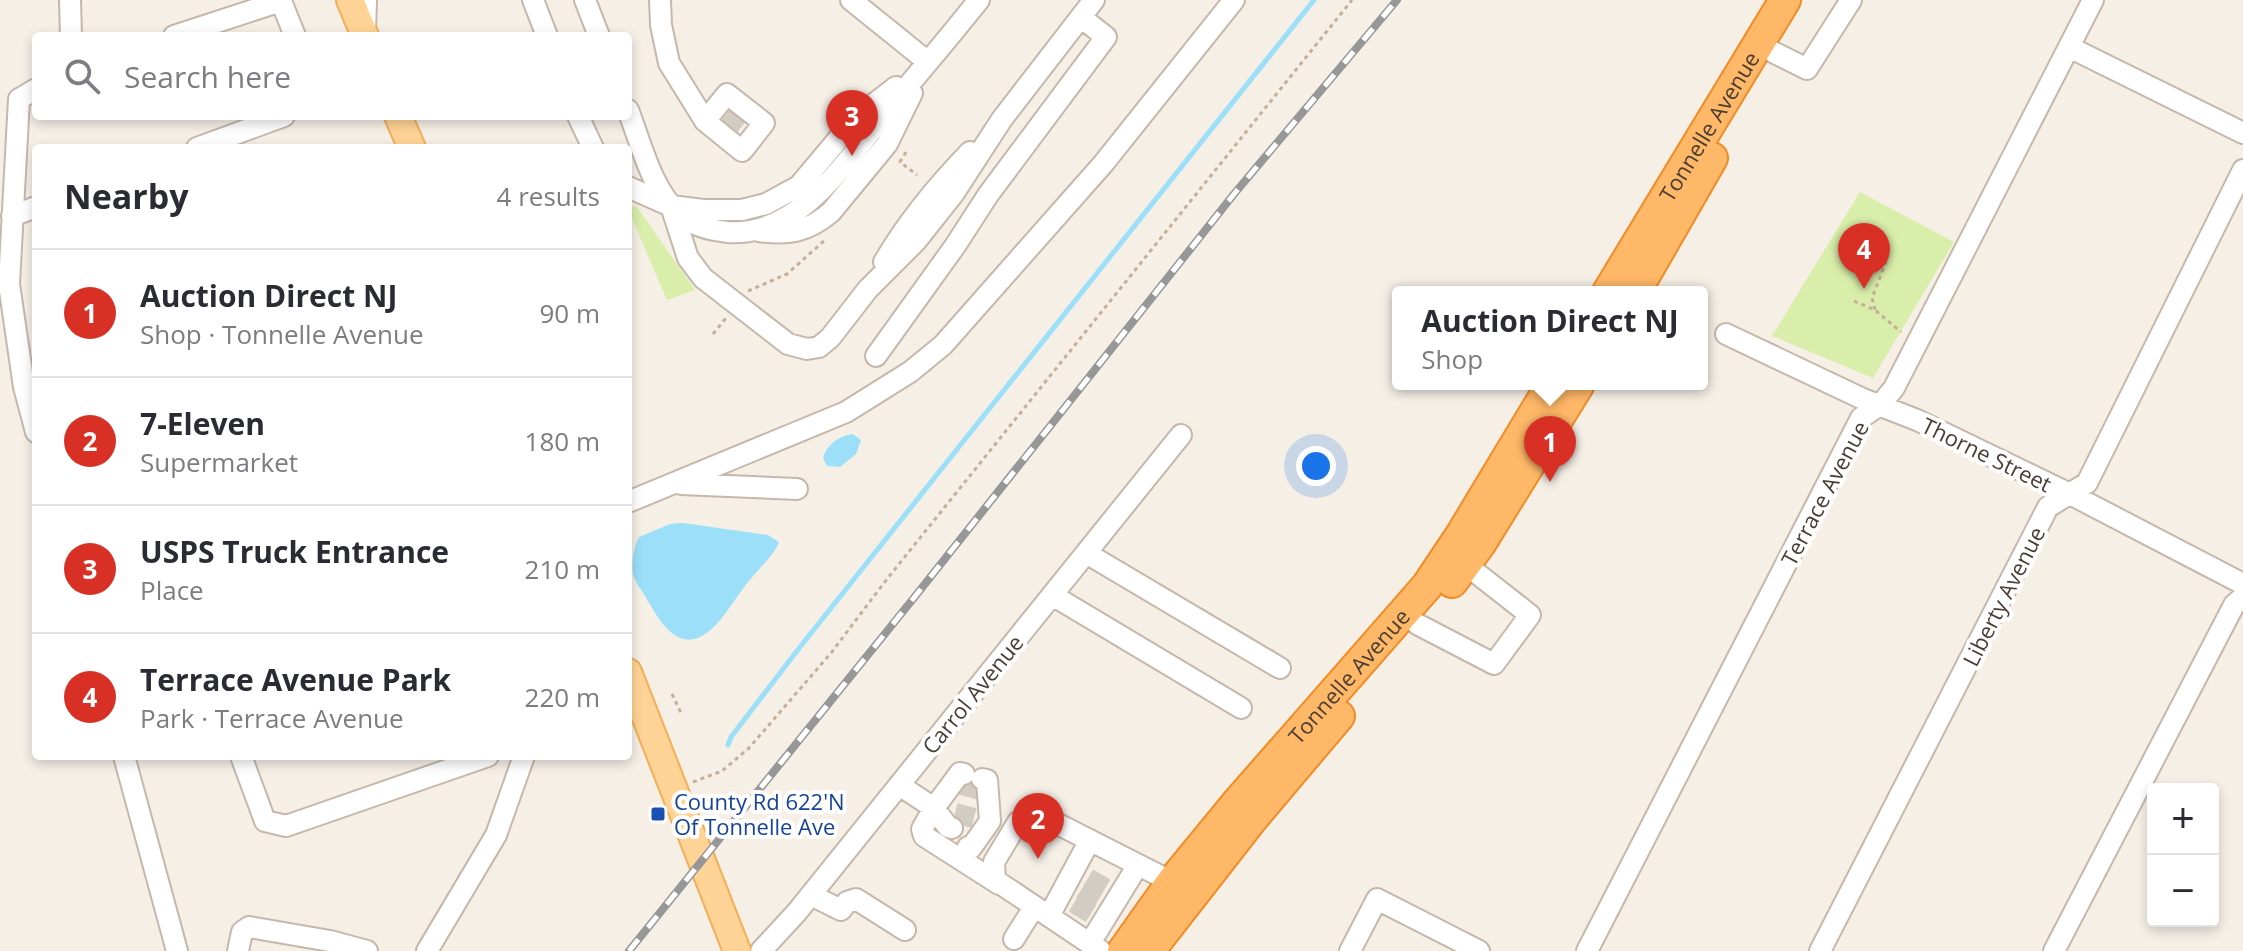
<!DOCTYPE html>
<html lang="en">
<head>
<meta charset="utf-8">
<style>
  :root { --surface:#fff; --page:#f7f7f7; --text:#2b2b33; --muted:#7c7c81; --line:#e1e1e2; --accent:#d93025 }
  body { margin:0; font-family:"Open Sans",sans-serif; background:var(--page); color:var(--text) }
  .controls { position:absolute; right:24px; bottom:24px; display:grid; overflow:hidden; border-radius:8px; box-shadow:0 4px 12px #0003 }
  .controls button { width:72px; height:72px; display:grid; place-items:center; padding:0; border:0; border-bottom:2px solid var(--line); background:var(--surface); color:var(--text); font:40px sans-serif }
  .you { position:absolute; left:1316px; top:466px; width:28px; height:28px; margin:-20px; border:6px solid #fff; border-radius:50%; background:#1a73e8; box-shadow:0 0 0 12px #1a73e833 }
  .badge { display:grid; place-items:center; width:52px; height:52px; border-radius:50%; background:var(--accent); color:#fff; font-size:26px; font-weight:700 }
  .pin { position:absolute; translate:-50% -66px; filter:drop-shadow(0 2px 4px #0008) }
  .pin::after { content:''; position:absolute; top:42px; width:28px; height:24px; background:inherit; clip-path:polygon(0 0,100% 0,50% 100%) }
  .popup { position:absolute; left:1392px; top:286px; width:316px; height:104px; box-sizing:border-box; display:grid; place-content:center; border-radius:8px; background:var(--surface); filter:drop-shadow(0 2px 6px #0005); font-size:26px; white-space:nowrap; color:var(--muted) }
  .popup b { font-size:30px; color:var(--text) }
  .popup::after { content:''; position:absolute; left:50%; top:100%; margin-left:-16px; border:16px solid transparent; border-top-color:var(--surface) }
  .list { margin:0; padding:0; list-style:none }
  h2 { display:flex; justify-content:space-between; align-items:center; height:104px; margin:0; padding:0 32px; font-size:34px }
  h2 small { font-size:26px; font-weight:400; color:var(--muted) }
  .list li { display:grid; grid-template-columns:52px 1fr auto; gap:24px; align-items:center; box-sizing:border-box; height:128px; padding:0 32px; border-top:2px solid var(--line) }
  .list b { display:block; font-size:30px; white-space:nowrap }
  .list p { margin:0; font-size:26px; white-space:nowrap; color:var(--muted) }
  .list em { font-size:26px; font-style:normal; color:var(--muted) }
  .icon { flex:none; width:44px; height:44px; fill:none; stroke:currentColor; stroke-width:2; stroke-linecap:round; stroke-linejoin:round }
  .map { position:relative; flex:none; width:2243px; height:951px; overflow:hidden }
  .search { position:absolute; background:var(--surface); box-shadow:0 4px 12px #0003; left:32px; top:32px; width:600px; height:88px; display:flex; align-items:center; gap:20px; box-sizing:border-box; padding:0 28px; border-radius:8px; color:var(--muted); font-size:30px }
  .panel { position:absolute; background:var(--surface); box-shadow:0 4px 12px #0003; left:32px; top:144px; width:600px; height:616px; border-radius:8px }
  .map>svg:first-child { display:block }
</style>
</head>
<body>
<div class="map">
<svg width="2243" height="951" viewBox="0 0 2243 951">
  <rect width="100%" height="100%" fill="#f5efe6"/>
  <path fill="#d9eeaa" d="M1860,192l94,50 -81,136 -101,-42z
    M633,206l4,1 58,83 -28,10 -39,-91z"/>
  <path fill="#9cdff9" d="M853,434l8,6 -5,14 -16,13 -13,-1 -4,-8c4,-14 16,-22 30,-24z
    M683,523l85,12 11,7c-3,11 -26,33 -34,44 -12,15 -24,38 -40,48 -29,20 -48,-18 -60,-38 -4,-7 -10,-14 -12,-22 -2,-11 1,-28 6,-37l31,-13z"/>
  <g fill="none" stroke-linecap="round" stroke-linejoin="round">
    <path stroke="#9cdff9" stroke-width="5" d="M728,745l3,-8 69,-90 514,-647"/>
    <path stroke="#d3ccc2" stroke-width="20" stroke-dasharray="20 10" stroke-linecap="butt" d="M723,118l23,18
      M962,785l18,5
      M955,813l19,5
      M1088,878l22,13
      M1081,890l21,13
      M1074,903l21,13"/>
    <g stroke="#c5b8ab" stroke-width="24">
      <path id="minor" d="M70,0l1,36
        M533,0l14,36
        M585,0l14,36
        M660,0l1,25 8,38 36,58 37,30 22,-28 -37,-29 -22,27
        M851,0l77,62
        M365,32l1,-32
        M174,36l107,-35 14,35
        M2069,47l174,86
        M1773,52l34,17 44,-69
        M36,89l-17,10 -10,185 15,103 12,45
        M628,110c13,33 23,78 50,103 14,13 32,17 50,19 74,5 120,-75 162,-125 30,-35 60,-71 89,-107
        M578,116l15,32
        M197,148l87,-32
        M628,187l43,19 32,4h39l24,-6 33,-18 57,-68 40,-31
        M671,206l17,52 15,20 85,66 19,5 12,-2 11,-9 38,-49 48,-48 38,-48 48,-74 92,-119
        M12,216l24,-9
        M759,231c29,4 49,1 72,-19l56,-68 25,-51
        M884,262c24,-41 53,-76 86,-110
        M1726,334l137,65 54,21 153,74 173,90
        M876,356l79,-110 33,-51 118,-158 -24,-19
        M681,484l116,5
        M628,502l218,-90 64,-40 33,-27 160,-181 131,-164
        M1086,553l194,115
        M1052,595l189,113
        M1417,624l77,40 36,-49 -65,-51
        M124,756l53,195
        M241,756l24,65 21,5 202,-70
        M899,785l35,23 26,-35 4,1
        M952,828l-4,-1 -14,-19 -12,21 2,7 75,48
        M968,847l3,1 19,-27 -3,-41 -5,-1
        M811,895l30,15 6,-8 9,-3 49,31
        M1049,916l41,-76
        M1014,939l20,-32
        M1090,943l48,-78
        M238,951l4,-19 7,-5 81,14 37,10
        M427,951l69,-116 28,-79
        M761,951l36,-39 384,-477
        M1101,951l-106,-71 -1,-18 24,-40 11,-6 19,3 124,63
        M1350,951l27,-52 102,52
        M1587,951l274,-533 20,-14 13,-16 199,-388
        M1820,951l228,-444 39,-24 156,-313
        M2054,951l180,-346 9,-8"/>
    </g>
    <g stroke="#f2af58" stroke-width="30">
      <path id="major" d="M350,0l15,36
        M398,116l14,32
        M628,672l109,279"/>
    </g>
    <g stroke="#f08b26" stroke-width="34">
      <g id="highway">
        <path id="s1" d="M1608,292l177,-292"/>
        <path d="M1635,292l77,-134"/>
        <path d="M1452,582l28,-38 99,-160"/>
        <path id="s2" d="M1123,951l49,-69 64,-78 191,-218 34,-51 91,-151"/>
        <path d="M1149,951l103,-132 87,-103"/>
      </g>
    </g>
    <path stroke="#c5af97" stroke-width="3" stroke-dasharray="4 4" stroke-linecap="butt" d="M906,152l-6,10 17,13
      M748,291l39,-17 37,-33
      M1854,301l21,9 26,22
      M1875,310l-3,-12 15,-39
      M713,334l13,-16
      M672,694l9,19
      M693,782l29,-11 27,-23 82,-95 56,-74 465,-579"/>
    <use href="#minor" stroke="#fff" stroke-width="20"/>
    <use href="#major" stroke="#ffd395" stroke-width="26"/>
    <use href="#highway" stroke="#ffb867" stroke-width="30"/>
    <g stroke="#979797" stroke-width="8">
      <path id="rail" d="M629,951l288,-357 317,-400 163,-194"/>
    </g>
    <use href="#rail" stroke="#fff" stroke-width="5" stroke-dasharray="15" stroke-linecap="butt"/>
  </g>
  <rect fill="#1a4fb4" stroke="#fff" stroke-width="3" x="650" y="806" width="16" height="16" rx="4"/>
  <g text-anchor="middle" dominant-baseline="central" stroke-width="8" stroke-linejoin="round" paint-order="stroke">
    <g font-size="22" fill="#493e34" stroke="#fff">
      <text stroke="none"><textPath href="#s1" startOffset="194">Tonnelle Avenue</textPath></text>
      <text transform="translate(1987 454) rotate(26)">Thorne Street</text>
      <text transform="translate(1824 493) rotate(-62)">Terrace Avenue</text>
      <text transform="translate(2003 596) rotate(-63)">Liberty Avenue</text>
      <text stroke="none"><textPath href="#s2" startOffset="356">Tonnelle Avenue</textPath></text>
      <text transform="translate(972 694) rotate(-51)">Carrol Avenue</text>
    </g>
    <g font-size="22" fill="#164399" stroke="#fff" text-anchor="start">
      <text x="674" y="801">County Rd 622'N<tspan x="674" dy="25">Of Tonnelle Ave</tspan></text>
    </g>
  </g>
</svg>
<div class="controls">
<button>+</button>
<button>−</button>
</div>
<div class="you"></div>
<div class="pin badge" style="left:1550px;top:482px">1</div>
<div class="popup"><b>Auction Direct NJ</b>Shop</div>
<div class="pin badge" style="left:1038px;top:859px">2</div>
<div class="pin badge" style="left:852px;top:156px">3</div>
<div class="pin badge" style="left:1864px;top:289px">4</div>
<div class="search"><svg class="icon" aria-label="search" viewBox="0 0 24 24"><circle cx="10" cy="10" r="6"/><path d="M15 15l6 6"/></svg>Search here</div>
<section class="panel">
<h2>Nearby<small>4 results</small></h2>
<ul class="list">
<li><span class="badge">1</span><div><b>Auction Direct NJ</b><p>Shop · Tonnelle Avenue</p></div><em>90 m</em></li>
<li><span class="badge">2</span><div><b>7-Eleven</b><p>Supermarket</p></div><em>180 m</em></li>
<li><span class="badge">3</span><div><b>USPS Truck Entrance</b><p>Place</p></div><em>210 m</em></li>
<li><span class="badge">4</span><div><b>Terrace Avenue Park</b><p>Park · Terrace Avenue</p></div><em>220 m</em></li>
</ul>
</section>
</div>
</body>
</html>
